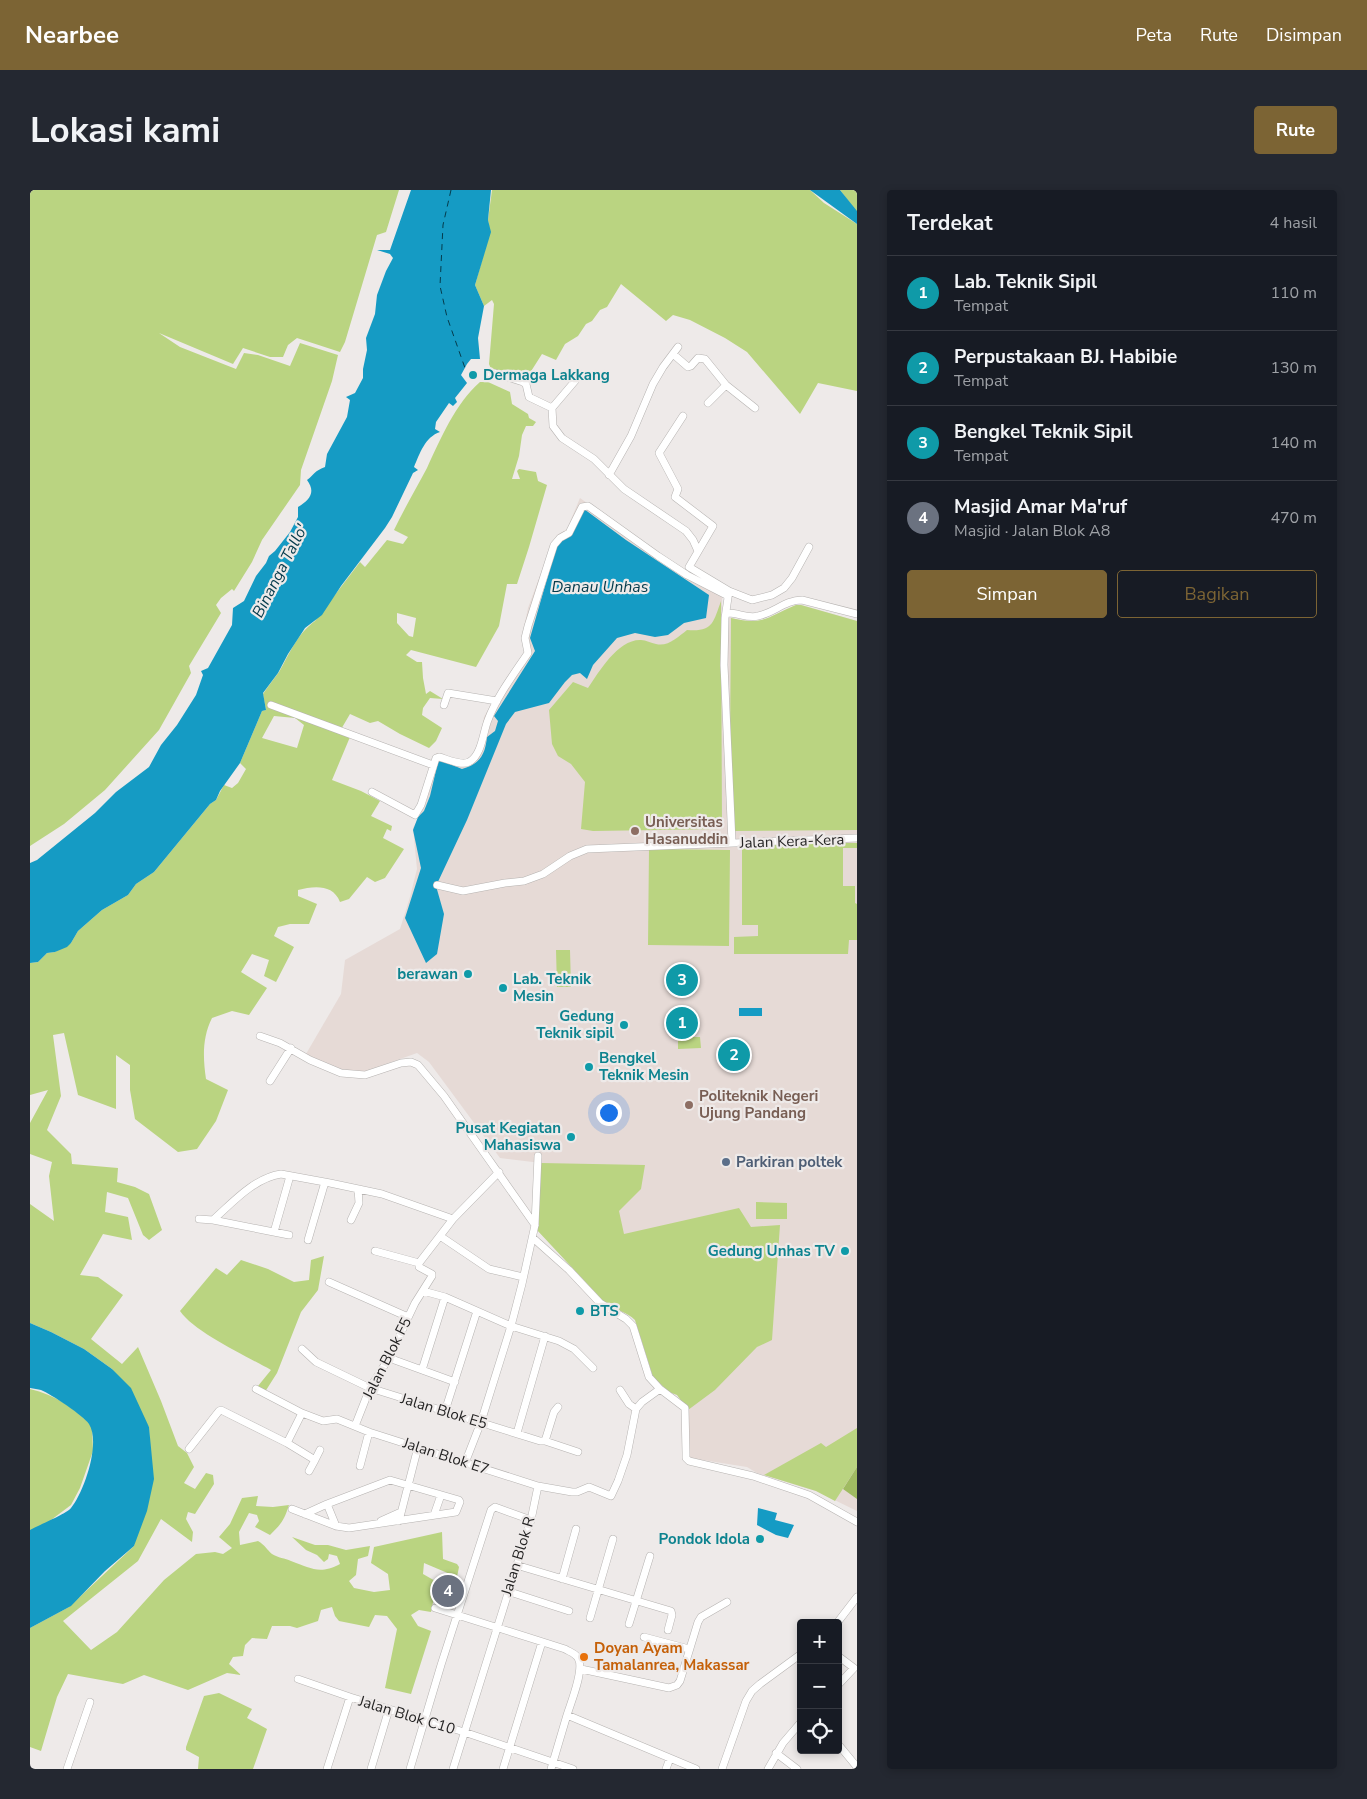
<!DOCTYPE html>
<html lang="id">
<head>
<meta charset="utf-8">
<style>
  :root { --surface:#171b24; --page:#242831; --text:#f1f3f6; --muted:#9ea1a6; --line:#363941; --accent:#7c6434 }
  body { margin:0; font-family:"Nunito Sans",sans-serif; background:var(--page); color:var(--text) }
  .controls { position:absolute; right:15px; bottom:15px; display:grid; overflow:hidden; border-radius:5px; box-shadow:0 2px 8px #0003 }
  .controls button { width:45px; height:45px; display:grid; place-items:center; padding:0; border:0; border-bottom:1px solid var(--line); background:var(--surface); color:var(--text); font:25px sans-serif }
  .you { position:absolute; left:578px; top:922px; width:18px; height:18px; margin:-12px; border:4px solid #fff; border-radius:50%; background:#1a73e8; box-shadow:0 0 0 8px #1a73e833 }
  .badge { display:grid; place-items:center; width:32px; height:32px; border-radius:50%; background:var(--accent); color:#fff; font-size:16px; font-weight:700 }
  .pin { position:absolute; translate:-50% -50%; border:2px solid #fff; box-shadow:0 1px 5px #0006 }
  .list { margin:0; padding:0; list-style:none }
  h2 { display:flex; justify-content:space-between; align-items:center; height:65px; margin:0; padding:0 20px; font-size:21px }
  h2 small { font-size:16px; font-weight:400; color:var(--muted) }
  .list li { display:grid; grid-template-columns:32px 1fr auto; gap:15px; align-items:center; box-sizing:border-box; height:75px; padding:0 20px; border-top:1px solid var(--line) }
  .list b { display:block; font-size:19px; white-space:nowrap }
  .list p { margin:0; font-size:16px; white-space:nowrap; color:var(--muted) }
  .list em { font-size:16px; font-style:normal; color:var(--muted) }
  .actions { display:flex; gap:10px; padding:15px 20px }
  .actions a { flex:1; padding:11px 0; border:1px solid var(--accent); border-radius:5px; text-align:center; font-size:18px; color:var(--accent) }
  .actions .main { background:var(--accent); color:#fff }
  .icon { flex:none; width:28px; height:28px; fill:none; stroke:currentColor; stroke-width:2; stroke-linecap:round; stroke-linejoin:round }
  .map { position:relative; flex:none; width:827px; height:1579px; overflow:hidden; border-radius:5px }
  header { display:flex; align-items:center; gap:30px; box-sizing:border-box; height:70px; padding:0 25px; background:var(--accent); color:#fff }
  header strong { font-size:24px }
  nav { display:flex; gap:28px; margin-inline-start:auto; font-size:18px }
  .intro { display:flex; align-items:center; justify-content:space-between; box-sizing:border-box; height:120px; padding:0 30px }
  h1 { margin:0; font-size:35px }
  .button { padding:12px 22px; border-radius:5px; background:var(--accent); color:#fff; font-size:18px; font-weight:700 }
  main { display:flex; gap:30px; padding:0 30px }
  aside { flex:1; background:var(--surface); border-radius:5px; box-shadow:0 2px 8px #0003 }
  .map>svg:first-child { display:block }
</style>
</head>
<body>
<header>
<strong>Nearbee</strong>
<nav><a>Peta</a><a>Rute</a><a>Disimpan</a></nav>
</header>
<div class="intro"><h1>Lokasi kami</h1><a class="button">Rute</a></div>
<main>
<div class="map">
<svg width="827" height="1579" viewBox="0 0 827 1579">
  <rect width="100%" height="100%" fill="#eeeae9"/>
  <path fill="#e6dad6" d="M550,308l79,56 30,19 36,18 -3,8v19h9l17,4 14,-1 34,-16h5l56,16v890l-41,-20 -59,-18 -10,-6 -57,-9 -1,-2 -1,-46 -11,-15 -8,-3 -16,-15 -18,-57 -5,-6 -15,-4 -78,-80 4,-67 -41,-5 -71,-96 -12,-9 -56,20 -15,-1 -34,-13 -6,-5 35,-60 4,-34 55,-31 10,-32 7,-28 -4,-41 13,-25 11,-42 -1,-8 26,8 6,-1 5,-6 8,-18 3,-19 12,-21 12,-20 19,-23 -4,-21 5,-24 24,-65 5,-8 10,-6z"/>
  <path fill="#bad481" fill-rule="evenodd" d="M0,0h369l-13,42 -9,3 -32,107 -5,10 -43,-14 -9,7 -5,12h-13l-27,-9 -10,16 -74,-31 21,14 56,22 8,-16 14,2 32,11 10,-23 38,12 -6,26 -31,89 -1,15 -38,55 -10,22 -18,29 -2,-2 -11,9 -5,7 5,8 -32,53 2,7 -32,57 -54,60 -41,34 -34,22z
    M462,0h318l14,13 33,21v167l-39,-8 -18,31 -53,-62 -22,-14 -35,-18 -17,-5 -7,6 -45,-37 -14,23 -7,3 -8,11 -6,3 -8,12 -13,8 -9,16 -14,-6 -14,22 -7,2 -30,-9 -2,-5 5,-60 -2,-4 -8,6 -9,-21 15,-53 -2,-12z
    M810,0h17v21h-1z
    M450,192h8l22,10 2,12 16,10 1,4 7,4 -3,4h-7l-4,9 -3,21 -7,23h8l-3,-8 2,-2 17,3 2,9 9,4 -18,62 -12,37h-10l-8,42 -23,41 -65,-17 -5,5 11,7h5l1,16 3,16 4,-3 13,8 -13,-1 -7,10 -1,7 20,13 -6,13 -7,7 -29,-14 -22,-13 -8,2 -20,-9 -10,17 10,6 -18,43 29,11 19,10 -9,15 21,10 -1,5 -4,-2 -4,9 21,11 -19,29 -10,4 -8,-5 -18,22 -9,3c-7,-18 -26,-16 -42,-12v6l19,8 -8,20h-19l-12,3 -4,9 20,11 -18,35 -12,-6 5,-16 -17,-6 -11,18 26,16 -18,27 -17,-4 -20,7c-10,20 -9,40 -6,61l22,11 -12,31 -19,28 -19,3 -43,-33 -5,-29v-25l-14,-10v54l-38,-14 -14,-62 -11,2 8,61 -14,34 24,24 1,10 46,4 -1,14 18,5 14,7 13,36 -13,10 -6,-5 -15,-37 -21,-6 -2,20 23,5 4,23 -29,-6 -23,41 18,2 25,18 -32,44 31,25 16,-17 23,54 17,45 9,7 7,14 -10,16 11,6 11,-16 7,2 1,9 -19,30 -7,-2 -2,7 7,13 -1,10 -31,-23 -23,42 -75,60 28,29 26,-18 47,-52 32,-26 19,-2 8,2 9,-6 -13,-11 11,-13 12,-26 16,-2 -2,10 17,1 16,-2c-5,16 -8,19 -19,30l-15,-8 4,-6 -2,-6 -8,-2 -10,19 1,13 18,-4c7,4 9,9 14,13 6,4 13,4 19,7 20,7 28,14 49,3l-3,-8 -8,-2 -1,5 -4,3 -7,-7 -11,-5 -14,-13 23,8h13l18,5 24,-4 -2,10 -10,3 -2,16 -7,6 5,7 20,4 16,-2 -2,-16 -17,-11 3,-16 68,-15 1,27 14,5 2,3 -2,10 -33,-14 -1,11 14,8 -6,30 -12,-2 -8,5 7,11 13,5 -20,63 -26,-6 12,-59 -10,-13 -12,-1 -6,12 -30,-6 -4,-5 -3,-9 -11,3 -3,11 -21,7 -7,-2h-18l-5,13 -15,-1 -7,7 -2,11 -10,1 -4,7 12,11 -14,-2 -39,17 -44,-15 -21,9 -55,-10 -11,23 -16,54 -11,-4v-119l39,-21 65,-61 16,-96 -1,-23 -37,-58 -28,-20 -33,-17 -21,-9v-119l24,17 -5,-45 3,-14 -22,-8v-31l18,-33 -18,5v-132l8,-1 9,-9 8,-1 16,-9 7,-12 24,-21 26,-15 8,-11 18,-12 56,-68 6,-4 8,-15 8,3 6,-5 8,-14 -6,-6 22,-52 4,-1 -3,-16c5,-8 11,-15 16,-22 11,-19 18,-38 36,-51l45,-59 5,5 22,-27 16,4 5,-7 -14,-7c10,-21 22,-41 33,-62 14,-30 28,-64 53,-86zM367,423l19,5 -3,19 -4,-1 -12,-13zM244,526l21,2 9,7 -7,23 -35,-10z
    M691,411l1,228 -129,2 -12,-2 4,-47 -14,-18 -13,-8 -6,-12 -3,-34 24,-28 15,6c11,-16 30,-49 53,-48 5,0 10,3 15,4 12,3 22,-7 31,-14 26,2 26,-7 34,-29z
    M766,415h5l56,16v209l-123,1 -4,-88 1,-125c33,8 36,-1 65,-13z
    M712,653h115v5h-14v38h12v17l2,1v36h-8l-1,14h-114v-17l24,-1v-11h-16z
    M619,659l81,1 -1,96 -81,-1z
    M526,760h14l1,37h-14z
    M648,847h22l1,11 -23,1z
    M511,973l104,2 -4,24 -22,22 5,23 115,-26 12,19 29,-2 -8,115 -15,7 -42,43 -27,20 -11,-15 -8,-3 -16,-15 -18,-57c-8,-8 -19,-10 -29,-16l-69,-74z
    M726,1012l31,1v16h-31z
    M294,1066l-6,34 -17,22 -24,61 -14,22 -5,-9 13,-16c-23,-13 -77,-38 -91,-59l36,-43 11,7 14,-15 27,9 26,13 15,-2 2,-20z
    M0,1199c25,6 45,19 62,37l1,25 -13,37 -9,17 -32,24 -9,3z
    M827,1238v39l-22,34 -19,-10 -52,-16 57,-32 5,4z
    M189,1503l33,16 -5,9 20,11 -14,40h-55l1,-12 -13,-7v-3l18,-51z"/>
  <path fill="#a0bb62" d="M827,1277v32l-14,-10z"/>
  <path fill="#159bc4" d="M381,0h80l-3,30 3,12 -16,53 9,21 -6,32 2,21h-9l-4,5 -6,11 6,8 -12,15 2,4 -4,4 -4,-3 -13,19 -1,7 5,3c-15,5 -20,21 -26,35l4,3 -5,3 -21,44 -7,11 -44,58 -19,29 -17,13 -17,26 -10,19 -15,20 3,17 -4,1 -22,52 -20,28 -4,9 -6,4 -56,68 -18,12 -8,11 -26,15 -24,21 -7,12 -4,4 -12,5 -8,1 -9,9 -8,1v-100l7,-3 58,-47 21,-21 33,-25 12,-22 16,-20 19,-30 7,-20 -2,-4 7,-3 24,-43 1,-17 11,-7 12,-25 10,-13 3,-7 6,-5 15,-19 8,-15v-10c12,-7 18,-15 9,-27 8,-6 7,-9 18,-13l2,-13 20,-37 3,-17 -4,-3 9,-4 8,-15v-9l4,-19 -1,-12 9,-24 2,-19 9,-24 7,-13 -3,-4 -13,-4h13z
    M780,0h30l17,21v13z
    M554,319l42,31 83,55 -3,23 -22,5 -16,12 -13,2 -20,-4 -18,5 -24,27 -6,14 -7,-6 -8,2 -7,7 -16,21 -34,9 -9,12 -39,96 -31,66 8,28 -7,40 -11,9 -21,-45 16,-50 -8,-38 5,-13 6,-6 6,-15 8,-34 2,-2 22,9c18,-5 23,-14 25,-32l8,-6 3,-10 -4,-5 41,-65 -5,-13 28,-97 13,-5z
    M709,818h23v8h-23z
    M0,1133l21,9 33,17 28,20 19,19 18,39 5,52 -7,32 -13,35 -29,25 -34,35 -41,22v-98c9,-5 36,-16 41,-22 13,-16 30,-65 18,-84 -5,-8 -38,-30 -48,-34 -3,-1 -7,-1 -11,-2z
    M728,1318l19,5 -2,7 19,5 -6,13 -12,-3 -19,-10z"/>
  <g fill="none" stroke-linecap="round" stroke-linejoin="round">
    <path stroke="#053b4c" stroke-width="1" stroke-dasharray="6 5" stroke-linecap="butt" d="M421,0l-8,35 -3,61 7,31 18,51"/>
    <g stroke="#b6b3b1" stroke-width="8">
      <path id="street" d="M643,164l15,13 3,-1 7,-8 7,1 21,26 -18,18
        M457,183h8l28,9 3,2 3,13 23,11
        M545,191l-23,27 1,18 9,12 32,21 30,30 62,42 7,9 5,11
        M696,195l29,23
        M653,226l-24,37 19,36 -3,8 38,29 -24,41 40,24 -4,27 -1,47 8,177
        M579,285l22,-39 22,-52 10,-17 15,-20
        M699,401l23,9 20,-5 12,-7 8,-10 17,-31
        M697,423c10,-1 20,6 31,3 16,-3 27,-16 44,-16l55,14
        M241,515l162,60
        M414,515l4,-12 49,8
        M342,602l43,23 6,-10 15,-47 3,-1c8,2 22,9 30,5 13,-7 14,-30 19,-42 9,-24 26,-46 40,-67l-3,-15 3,-12 26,-81 6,-7 9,-5 13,-26 6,-1 70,50 29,19 41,21
        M407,695l26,6 42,-8 19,-2 19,-7 27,-18 17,-7 270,-11
        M230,846l20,7 30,17 31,13 24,2 36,-12 10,-1 7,3 26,31 91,129
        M240,891l21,-33
        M169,1029l14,1c19,-17 41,-42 68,-46l49,9 52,11 71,25 -34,44
        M423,1029l46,-47
        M183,1030l76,15
        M321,1030l8,-17 -1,-14
        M244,1042l16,-56
        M410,1046l49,33 34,8
        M503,1048l36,32 31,33 26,16 7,7 16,51 11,12 25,19 1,45v5l3,3 64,15 56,19 48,27
        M278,1050l17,-58
        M299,1092l79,35
        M393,1101l22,6 66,29 48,15 15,8 19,19
        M272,1159l14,13 54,26 170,53h5l9,-29 4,-5
        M359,1168l66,24
        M392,1180l23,-73
        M226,1199l46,24
        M590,1200l9,14 7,5
        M415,1221l32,-100
        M325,1236l15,-38 19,-30 26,-55 17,-27v-2l-13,-7v-4l-44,-12
        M487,1243l28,-97
        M515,1251l33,11
        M257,1253l28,17 5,-10
        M159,1259l30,-38 2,-1 66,33 15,-30 21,8 14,-2 32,13 169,54 34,6h5l12,-5 22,9 7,-15 9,-26 9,-46 6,-7 18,-13
        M435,1273l16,-41 30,-96 11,-42 13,-59 3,-69
        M330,1276l9,-34
        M279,1281l6,-11
        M297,1314l9,22
        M262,1319l44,17 13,2 107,-16 4,-10 -1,-2 -69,-20 -63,24 -22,10
        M404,1325l7,-20
        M351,1331l20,-9
        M369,1331l19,-74
        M486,1375l155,46 1,4 -4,15
        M532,1389l14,-50
        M477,1401l62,20
        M405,1418l130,41c5,3 10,4 13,9 7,11 -7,44 -11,57l129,54
        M560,1428l23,-79
        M807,1433l20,-26
        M599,1434l21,-68
        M614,1447l45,12
        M808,1466l16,12 -16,17
        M551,1479l88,19 8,-3 3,-4 18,-59 3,-5 26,-15
        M268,1489l52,18 114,35 109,37
        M808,1554l19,23
        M746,1563l21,16
        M37,1579l23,-67
        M297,1579l23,-72
        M341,1579l18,-60
        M380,1579l31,-104 50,-155 4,-3 36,13
        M423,1579l78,-249 7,-34
        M473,1579l39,-127
        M521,1579l16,-54
        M636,1579l4,-11
        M692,1579l24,-68 6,-10 8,-7 41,-30
        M738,1579l15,-26 18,-21"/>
    </g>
    <use href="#street" stroke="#fff" stroke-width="7"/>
  </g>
  <g fill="#0f9aa8" stroke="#eeeae9" stroke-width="2">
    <circle cx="443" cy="185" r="5"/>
    <circle cx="438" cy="784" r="5"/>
    <circle cx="473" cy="798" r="5"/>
    <circle cx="594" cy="835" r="5"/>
    <circle cx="559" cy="877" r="5"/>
    <circle cx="541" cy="947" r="5"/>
    <circle cx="815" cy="1061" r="5"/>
    <circle cx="550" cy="1121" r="5"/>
    <circle cx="730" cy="1349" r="5"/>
  </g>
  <g fill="#8d6e63" stroke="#eeeae9" stroke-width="2">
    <circle cx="605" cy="641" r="5"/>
    <circle cx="659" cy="915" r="5"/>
  </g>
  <circle fill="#5c6f8a" stroke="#eeeae9" stroke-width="2" cx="696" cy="972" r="5"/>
  <circle fill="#e8710a" stroke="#eeeae9" stroke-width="2" cx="554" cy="1467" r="5"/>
  <g text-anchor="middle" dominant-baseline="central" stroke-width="4.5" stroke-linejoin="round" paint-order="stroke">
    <g font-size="15" font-weight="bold" fill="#0d838f" stroke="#eeeae9" text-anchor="end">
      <text x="453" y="185" text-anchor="start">Dermaga Lakkang</text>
      <text x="428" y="784">berawan</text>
      <text x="483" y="789" text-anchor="start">Lab. Teknik<tspan x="483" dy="17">Mesin</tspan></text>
      <text x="584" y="826">Gedung<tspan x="584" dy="17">Teknik sipil</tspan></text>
      <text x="569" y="868" text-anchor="start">Bengkel<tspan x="569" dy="17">Teknik Mesin</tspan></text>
      <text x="531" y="938">Pusat Kegiatan<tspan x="531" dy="17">Mahasiswa</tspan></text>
      <text x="805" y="1061">Gedung Unhas TV</text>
      <text x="560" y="1121" text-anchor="start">BTS</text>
      <text x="720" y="1349">Pondok Idola</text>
    </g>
    <g font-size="15" font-weight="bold" fill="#785e54" stroke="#eeeae9" text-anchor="start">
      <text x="615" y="632">Universitas<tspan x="615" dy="17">Hasanuddin</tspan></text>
      <text x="669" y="906">Politeknik Negeri<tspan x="669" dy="17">Ujung Pandang</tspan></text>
    </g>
    <g font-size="15" fill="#252424" stroke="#eeeae9">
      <text transform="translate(762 651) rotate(-2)">Jalan Kera-Kera</text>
      <text transform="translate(357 1168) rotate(-63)">Jalan Blok F5</text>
      <text transform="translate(414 1221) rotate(17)">Jalan Blok E5</text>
      <text transform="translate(416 1266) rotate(18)">Jalan Blok E7</text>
      <text transform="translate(488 1366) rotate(-73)">Jalan Blok R</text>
      <text transform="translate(377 1525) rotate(17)">Jalan Blok C10</text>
    </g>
    <g font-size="15" font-weight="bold" fill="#4e5e75" stroke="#eeeae9" text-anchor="start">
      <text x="706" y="972">Parkiran poltek</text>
    </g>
    <g font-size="15" font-weight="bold" fill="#c56008" stroke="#eeeae9" text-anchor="start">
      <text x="564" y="1458">Doyan Ayam<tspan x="564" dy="17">Tamalanrea, Makassar</tspan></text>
    </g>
    <g font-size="16" font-style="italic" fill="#053b4c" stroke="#eeeae9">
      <text transform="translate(250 381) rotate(-63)">Binanga Tallo'</text>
      <text x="570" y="397">Danau Unhas</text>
    </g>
  </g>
</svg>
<div class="controls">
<button>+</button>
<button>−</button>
<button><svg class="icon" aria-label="locate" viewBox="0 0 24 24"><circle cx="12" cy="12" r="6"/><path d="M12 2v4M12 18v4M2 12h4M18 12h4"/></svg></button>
</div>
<div class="you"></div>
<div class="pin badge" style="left:652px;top:833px;background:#0f9aa8">1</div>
<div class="pin badge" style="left:704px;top:865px;background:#0f9aa8">2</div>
<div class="pin badge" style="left:652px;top:790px;background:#0f9aa8">3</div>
<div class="pin badge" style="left:418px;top:1401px;background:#6b7280">4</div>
</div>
<aside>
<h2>Terdekat<small>4 hasil</small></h2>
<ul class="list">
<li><span class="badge" style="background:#0f9aa8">1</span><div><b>Lab. Teknik Sipil</b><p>Tempat</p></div><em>110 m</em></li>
<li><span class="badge" style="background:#0f9aa8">2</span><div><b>Perpustakaan BJ. Habibie</b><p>Tempat</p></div><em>130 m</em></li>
<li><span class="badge" style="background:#0f9aa8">3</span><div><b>Bengkel Teknik Sipil</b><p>Tempat</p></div><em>140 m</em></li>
<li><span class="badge" style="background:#6b7280">4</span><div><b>Masjid Amar Ma'ruf</b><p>Masjid · Jalan Blok A8</p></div><em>470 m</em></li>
</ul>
<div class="actions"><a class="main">Simpan</a><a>Bagikan</a></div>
</aside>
</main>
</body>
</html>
